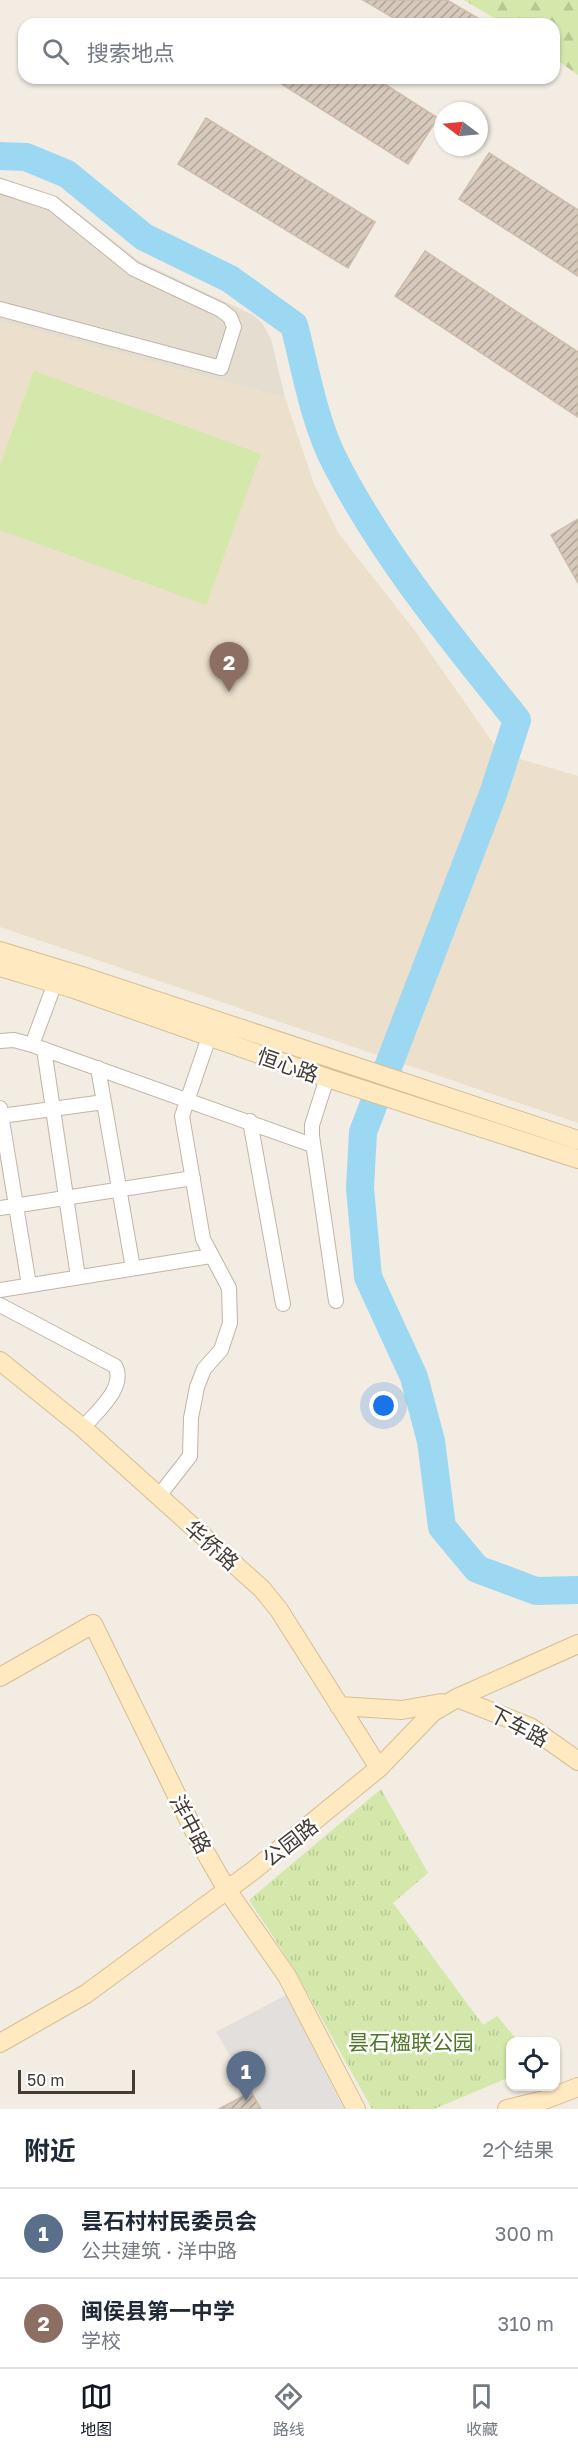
<!DOCTYPE html>
<html lang="zh">
<head>
<meta charset="utf-8">
<style>
  :root { --surface:#fff; --page:#f2f2f3; --text:#1f2937; --muted:#747a83; --line:#e0e1e3; --accent:#111827 }
  body { margin:0; font-family:"Golos Text","Noto Sans SC",sans-serif; background:var(--page); color:var(--text) }
  .controls { position:absolute; right:18px; bottom:18px; display:grid; overflow:hidden; border-radius:12px; box-shadow:0 2px 4px #0004 }
  .controls button { width:54px; height:54px; display:grid; place-items:center; padding:0; border:0; border-bottom:2px solid var(--line); background:var(--surface); color:var(--text); font:30px sans-serif }
  .compass { position:absolute; left:434px; top:102px; width:54px; height:54px; border-radius:50%; background:var(--surface); box-shadow:0 2px 4px #0004; rotate:286deg }
  .scale { position:absolute; left:18px; bottom:15px; width:117px; box-sizing:border-box; padding-left:6px; border:3px solid #443b33; border-top:0; font-size:16px; line-height:21px; white-space:nowrap; color:#443b33; -webkit-text-stroke:4px #fff; paint-order:stroke }
  .you { position:absolute; left:384px; top:1406px; width:21px; height:21px; margin:-15px; border:4px solid #fff; border-radius:50%; background:#1a73e8; box-shadow:0 0 0 9px #1a73e833 }
  .badge { display:grid; place-items:center; width:39px; height:39px; border-radius:50%; background:var(--accent); color:#fff; font-size:20px; font-weight:700 }
  .pin { position:absolute; translate:-50% -50px; filter:drop-shadow(0 2px 3px #0008) }
  .pin::after { content:''; position:absolute; top:32px; width:21px; height:18px; background:inherit; clip-path:polygon(0 0,100% 0,50% 100%) }
  .list { margin:0; padding:0; list-style:none }
  h2 { display:flex; justify-content:space-between; align-items:center; height:78px; margin:0; padding:0 24px; font-size:26px }
  h2 small { font-size:20px; font-weight:400; color:var(--muted) }
  .list li { display:grid; grid-template-columns:39px 1fr auto; gap:18px; align-items:center; box-sizing:border-box; height:90px; padding:0 24px; border-top:2px solid var(--line) }
  .list b { display:block; font-size:22px; white-space:nowrap }
  .list p { margin:0; font-size:20px; white-space:nowrap; color:var(--muted) }
  .list em { font-size:20px; font-style:normal; color:var(--muted) }
  .icon { flex:none; width:33px; height:33px; fill:none; stroke:currentColor; stroke-width:2; stroke-linecap:round; stroke-linejoin:round }
  .map { position:relative; flex:none; width:578px; height:2109px; overflow:hidden }
  .search { position:absolute; background:var(--surface); box-shadow:0 2px 4px #0004; left:18px; right:18px; top:18px; height:66px; display:flex; align-items:center; gap:15px; box-sizing:border-box; padding:0 21px; border-radius:18px; color:var(--muted); font-size:22px }
  .sheet { height:258px; background:var(--surface) }
  nav { display:flex; justify-content:space-around; align-items:center; box-sizing:border-box; height:84px; border-top:2px solid var(--line); background:var(--surface); font-size:16px; color:var(--muted) }
  nav a { display:grid; justify-items:center; gap:3px }
  nav .on { color:var(--accent) }
  .map>svg:first-child { display:block }
</style>
</head>
<body>
<div class="map">
<svg width="578" height="2109" viewBox="0 0 578 2109">
  <defs>
    <pattern id="grass-tufts" width="24" height="20" patternUnits="userSpaceOnUse" patternTransform="scale(1.5)"><rect width="24" height="20" fill="#d3e8aa"/><path d="M3 7l-1-3M5 7V3M7 7l1-3M15 17l-1-3M17 17v-4M19 17l1-3" fill="none" stroke="#b6c893"/></pattern>
    <pattern id="forest-firs" width="22" height="20" patternUnits="userSpaceOnUse" patternTransform="scale(1.5)"><rect width="22" height="20" fill="#d3e8aa"/><path d="M5 1l3.5 6h-7zM16 11l3.5 6h-7z" fill="#b6c893"/></pattern>
    <pattern id="building-hatch" width="6" height="6" patternUnits="userSpaceOnUse" patternTransform="scale(1.5)"><rect width="6" height="6" fill="#d7c9bb"/><path d="M-1 1l2-2M0 6l6-6M5 7l2-2" fill="none" stroke="#b0a499"/></pattern>
  </defs>
  <rect width="100%" height="100%" fill="#f2ece3"/>
  <path fill="#e6ddd1" d="M0,177l58,20 81,64 114,54 9,8 9,16 14,59 -285,-76z"/>
  <path fill="#ecdfcc" d="M0,322l285,76 29,86 25,50 76,97 85,122 78,23v347l-578,-196z"/>
  <path fill="url(#grass-tufts)" d="M381,1789l47,84 -35,30 90,122 14,-9 21,25 -8,1v35l-76,32h-62l-79,-142 -44,-67z"/>
  <path fill="url(#forest-firs)" d="M464,0h114v75l-24,-17v-34h-50z"/>
  <path fill="#d3e8aa" d="M34,371l227,83 -55,151 -206,-75v-65z"/>
  <path fill="#e2dfdc" d="M286,1995l58,114h-83l-45,-77z"/>
  <g fill="none" stroke-linecap="round" stroke-linejoin="round">
    <path stroke="#9cd8f1" stroke-width="28" d="M0,156l26,1 41,17 77,63 86,42 64,46c12,46 20,97 42,139 48,93 116,175 181,256l-24,74 -130,338 -3,56 8,89 46,100 17,64 11,86 35,42 59,22 42,-1"/>
  </g>
  <path fill="url(#building-hatch)" stroke="#cebdab" stroke-width="1.5" d="M363,0h84l41,24h-84z
    M272,78h103l63,40 -30,46z
    M206,118l169,104 -27,46 -170,-104z
    M489,153l89,57v66l-119,-77z
    M425,251l153,101v65l-183,-121z
    M578,519v64l-27,-48z
    M251,2092l10,17h-42z"/>
  <g fill="none" stroke-linecap="round" stroke-linejoin="round">
    <g stroke="#c0b5a8" stroke-width="16">
      <path id="street" d="M0,186l52,17 82,66 87,41 9,7 4,10 -13,41 -221,-59
        M0,1041l14,-1 18,5 280,100
        M32,1045l23,-62
        M44,1049l34,228
        M98,1068l35,200
        M327,1078l-15,47v11l24,165
        M0,1108l29,177
        M1,1116l103,-14
        M250,1121l33,183
        M0,1208l193,-30
        M0,1290l211,-34
        M0,1305l115,61c12,21 -19,46 -32,62
        M158,1497l32,-41 1,-38 6,-31 7,-18 17,-19 9,-27 -1,-35 -26,-49 -21,-123 27,-79"/>
    </g>
    <g stroke="#d7bd93" stroke-width="20">
      <path id="secondary" d="M0,951l79,24 499,165
        M0,967l74,22 253,89 251,81
        M0,1361l83,67 179,161 17,21 100,158
        M0,1677l93,-53 107,219 27,47 60,86 69,133
        M457,1698l73,29 48,34
        M339,1706l63,4 39,-7
        M0,2043l86,-49 168,-124 125,-102 54,-56 24,-14 121,-54
        M507,2109l37,-9 34,-13"/>
    </g>
    <use href="#street" stroke="#fff" stroke-width="14"/>
    <use href="#secondary" stroke="#ffe9c0" stroke-width="18"/>
  </g>
  <g text-anchor="middle" dominant-baseline="central" stroke-width="5" stroke-linejoin="round" paint-order="stroke">
    <g font-size="21" fill="#443b33" stroke="#fff">
      <text transform="translate(288 1065) rotate(19)">恒心路</text>
      <text transform="translate(212 1545) rotate(41)">华侨路</text>
      <text transform="translate(519 1726) rotate(27)">下车路</text>
      <text transform="translate(191 1824) rotate(62)">洋中路</text>
      <text transform="translate(290 1842) rotate(-38)">公园路</text>
    </g>
    <g font-size="21" fill="#4d7626" stroke="#fff">
      <text x="411" y="2042">昙石楹联公园</text>
    </g>
  </g>
</svg>
<div class="controls">
<button><svg class="icon" aria-label="locate" viewBox="0 0 24 24"><circle cx="12" cy="12" r="6"/><path d="M12 2v4M12 18v4M2 12h4M18 12h4"/></svg></button>
</div>
<svg class="compass" viewBox="-18 -18 36 36"><path d="M0-13l5 13h-10z" fill="#e53935"/><path d="M0 13l5-13h-10z" fill="#747a83"/></svg>
<div class="scale">50 m</div>
<div class="you"></div>
<div class="pin badge" style="left:246px;top:2101px;background:#5c6f8a">1</div>
<div class="pin badge" style="left:229px;top:692px;background:#8d6e63">2</div>
<div class="search"><svg class="icon" aria-label="search" viewBox="0 0 24 24"><circle cx="10" cy="10" r="6"/><path d="M15 15l6 6"/></svg>搜索地点</div>
</div>
<section class="sheet">
<h2>附近<small>2个结果</small></h2>
<ul class="list">
<li><span class="badge" style="background:#5c6f8a">1</span><div><b>昙石村村民委员会</b><p>公共建筑 · 洋中路</p></div><em>300 m</em></li>
<li><span class="badge" style="background:#8d6e63">2</span><div><b>闽侯县第一中学</b><p>学校</p></div><em>310 m</em></li>
</ul>
</section>
<nav>
<a class="on"><svg class="icon" aria-label="map" viewBox="0 0 24 24"><path d="M3 6l6-2 6 2 6-2v14l-6 2-6-2-6 2zM9 4v14M15 6v14"/></svg>地图</a>
<a><svg class="icon" aria-label="directions" viewBox="0 0 24 24"><path d="M12 3l9 9-9 9-9-9zM9 14v-3h6M13 9l2 2-2 2"/></svg>路线</a>
<a><svg class="icon" aria-label="saved" viewBox="0 0 24 24"><path d="M7 4h10v16l-5-4-5 4z"/></svg>收藏</a>
</nav>
</body>
</html>
